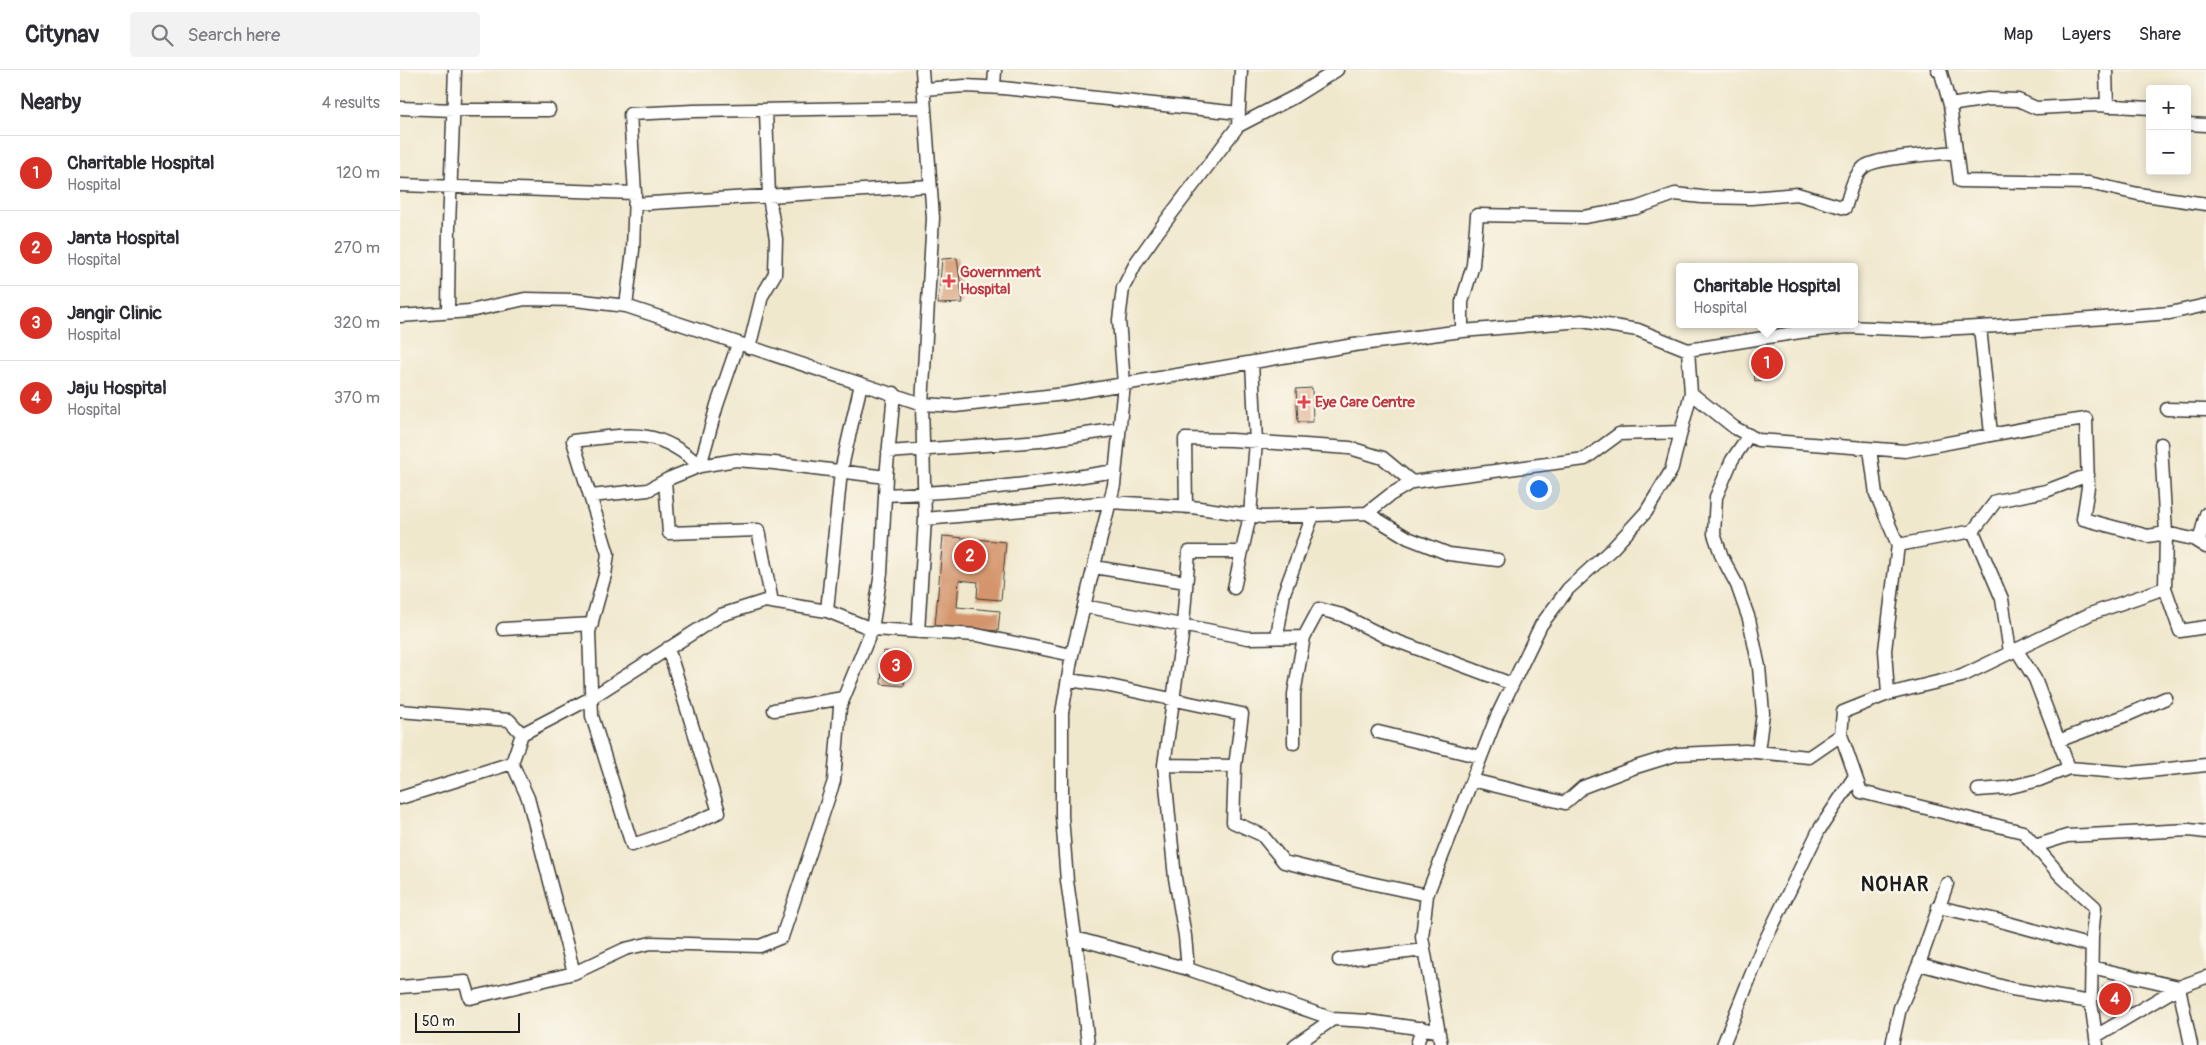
<!DOCTYPE html>
<html lang="en">
<head>
<meta charset="utf-8">
<style>
  :root { --surface:#fff; --page:#f2f2f3; --text:#2b2b33; --muted:#7c7c81; --line:#e1e1e2; --accent:#d93025 }
  body { margin:0; font-family:Pangolin,sans-serif; background:var(--page); color:var(--text) }
  .controls { position:absolute; right:15px; top:15px; display:grid; overflow:hidden; border-radius:5px; box-shadow:0 2px 12px #0003 }
  .controls button { width:45px; height:45px; display:grid; place-items:center; padding:0; border:0; border-bottom:1px solid var(--line); background:var(--surface); color:var(--text); font:25px sans-serif }
  .scale { position:absolute; left:15px; bottom:12px; width:105px; box-sizing:border-box; padding-left:5px; border:2px solid #1c1c1c; border-top:0; font-size:14px; line-height:18px; white-space:nowrap; color:#1c1c1c; -webkit-text-stroke:4px #fbf7ec; paint-order:stroke }
  .you { position:absolute; left:1138px; top:418px; width:18px; height:18px; margin:-12px; border:4px solid #fff; border-radius:50%; background:#1a73e8; box-shadow:0 0 0 8px #1a73e833 }
  .badge { display:grid; place-items:center; width:32px; height:32px; border-radius:50%; background:var(--accent); color:#fff; font-size:16px; font-weight:700 }
  .pin { position:absolute; translate:-50% -50%; border:2px solid #fff; box-shadow:0 1px 5px #0006 }
  .popup { position:absolute; left:1276px; top:193px; width:182px; height:65px; box-sizing:border-box; display:grid; place-content:center; border-radius:5px; background:var(--surface); filter:drop-shadow(0 1px 4px #0005); font-size:16px; white-space:nowrap; color:var(--muted) }
  .popup b { font-size:19px; color:var(--text) }
  .popup::after { content:''; position:absolute; left:50%; top:100%; margin-left:-10px; border:10px solid transparent; border-top-color:var(--surface) }
  .list { margin:0; padding:0; list-style:none }
  h2 { display:flex; justify-content:space-between; align-items:center; height:65px; margin:0; padding:0 20px; font-size:21px }
  h2 small { font-size:16px; font-weight:400; color:var(--muted) }
  .list li { display:grid; grid-template-columns:32px 1fr auto; gap:15px; align-items:center; box-sizing:border-box; height:75px; padding:0 20px; border-top:1px solid var(--line) }
  .list b { display:block; font-size:19px; white-space:nowrap }
  .list p { margin:0; font-size:16px; white-space:nowrap; color:var(--muted) }
  .list em { font-size:16px; font-style:normal; color:var(--muted) }
  .icon { flex:none; width:28px; height:28px; fill:none; stroke:currentColor; stroke-width:2; stroke-linecap:round; stroke-linejoin:round }
  .map { position:relative; flex:none; width:1806px; height:975px; overflow:hidden }
  header { display:flex; align-items:center; gap:30px; box-sizing:border-box; height:70px; padding:0 25px; background:var(--surface); border-bottom:1px solid var(--line) }
  header strong { font-size:24px }
  nav { display:flex; gap:28px; margin-inline-start:auto; font-size:18px }
  .search { width:350px; height:45px; background:var(--page); display:flex; align-items:center; gap:12px; box-sizing:border-box; padding:0 18px; border-radius:5px; color:var(--muted); font-size:19px }
  main { display:flex }
  aside { flex:1; background:var(--surface) }
  .map>svg:first-child { display:block }
</style>
</head>
<body>
<header>
<strong>Citynav</strong>
<div class="search"><svg class="icon" aria-label="search" viewBox="0 0 24 24"><circle cx="10" cy="10" r="6"/><path d="M15 15l6 6"/></svg>Search here</div>
<nav><a>Map</a><a>Layers</a><a>Share</a></nav>
</header>
<main>
<aside>
<h2>Nearby<small>4 results</small></h2>
<ul class="list">
<li><span class="badge">1</span><div><b>Charitable Hospital</b><p>Hospital</p></div><em>120 m</em></li>
<li><span class="badge">2</span><div><b>Janta Hospital</b><p>Hospital</p></div><em>270 m</em></li>
<li><span class="badge">3</span><div><b>Jangir Clinic</b><p>Hospital</p></div><em>320 m</em></li>
<li><span class="badge">4</span><div><b>Jaju Hospital</b><p>Hospital</p></div><em>370 m</em></li>
</ul>
</aside>
<div class="map">
<svg width="1806" height="975" viewBox="0 0 1806 975">
  <rect width="100%" height="100%" fill="#fbf7ec"/>
  <filter id="ink" filterUnits="userSpaceOnUse"><feTurbulence type="fractalNoise" baseFrequency=".02" numOctaves="2"/><feDisplacementMap in="SourceGraphic" scale="10" xChannelSelector="R" yChannelSelector="G"/><feConvolveMatrix kernelMatrix="1 2 1 2 8 2 1 2 1" color-interpolation-filters="sRGB"/></filter>
  <filter id="wash" filterUnits="userSpaceOnUse"><feTurbulence type="fractalNoise" baseFrequency=".0096" numOctaves="4" result="noise"/><feDisplacementMap in="SourceGraphic" scale="20" xChannelSelector="R" yChannelSelector="G"/><feGaussianBlur stdDeviation="1.12" result="paint"/><feColorMatrix in="noise" values="0 0 0 0 0 0 0 0 0 0 0 0 0 0 0 0 0 1.4 0 .05"/><feComposite in="paint" operator="in"/></filter>
  <g filter="url(#wash)">
    <rect width="100%" height="100%" fill="#f0e8cd"/>
    <g id="blocks">
      <path fill="#d4956d" d="M557,188l6,45 -25,1 4,-45z
        M1371,282l3,27 -19,2 -3,-27z
        M912,318l1,34h-15l-2,-33z
        M543,466l63,6 -5,58 -24,-2 1,-16 -19,-2 -2,27 43,4 -2,20 -63,-5z
        M483,581l23,2 -2,33 -23,-2z
        M1703,916l28,2 -2,24 -28,-2z"/>
    </g>
  </g>
  <g filter="url(#ink)">
    <use href="#blocks" fill-opacity="0" stroke="#3c3b37" stroke-width="1"/>
    <g fill="none" stroke-linecap="round" stroke-linejoin="round">
      <g stroke="#3c3b37" stroke-width="15">
        <path id="street" d="M1538,0l3,3 9,32 38,-6 30,1 18,8 61,-3 53,3
          M1706,0l1,36
          M594,17l1,-17
          M523,19l42,-3 38,2 236,25
          M1550,35l10,76 129,2 49,11 68,10
          M0,38l54,2h95
          M1787,54l19,1
          M838,56l56,-29 43,-27
          M0,115l235,8
          M235,134l295,-18
          M226,236l7,-56 2,-57 -5,-79 63,-3 231,-4
          M48,242l1,-87 6,-155
          M0,246l70,-5 55,-12 50,1 51,6 296,98 33,2 110,-12 289,-49 108,-14 120,-10 56,9 50,20 112,-18 47,-5 74,3 77,-4 172,-13 36,-8
          M1580,257l11,107
          M1062,261v-29l11,-37 4,-50 107,2 52,-9 39,-14 27,3 49,1 46,-4 48,14c5,-14 7,-31 19,-41 12,-10 74,-13 92,-15
          M349,278l13,-52 13,-22 1,-35 -7,-42 -3,-86
          M1291,323l44,35 23,12 147,11 139,-26 42,-6 2,68 -5,32 65,17 18,-3 27,6 13,8
          M1767,339l39,1
          M1349,365l-17,25 -16,37 -2,37 8,23 15,28 12,34 10,48 4,46 -5,39
          M1470,379l6,45 22,51 75,-14 23,-30 50,-10 42,-16
          M488,382l152,-11 79,-12
          M265,411l4,52 89,-3 14,72
          M485,425c77,-3 154,-11 230,-24
          M191,426l57,-6 20,-11 32,-13 36,-6 38,3 112,14
          M786,437l-1,-68 47,1 118,8 33,10 29,24
          M967,443l41,25 41,16 49,6
          M525,449l185,-17 82,5 71,10 104,-4 23,-18 22,-13 173,-23 34,-25 62,-2
          M1573,461l29,68 8,53
          M1799,472l7,-28
          M694,497l92,15
          M834,518l16,-73 6,-73 -4,-79
          M1765,518l15,43 26,-4
          M684,536l164,32 56,-1
          M427,541l14,-140 20,-87
          M103,559l89,-5
          M518,562l7,-113 -3,-115 11,-186 -11,-148
          M877,567l7,-44 29,-78
          M268,578l51,164 -39,17 -48,16 -40,-129 -3,-84 16,-57 3,-21 -35,-113c54,-6 83,-16 127,25l17,-61 21,-61
          M1616,579l19,30 34,89
          M668,610l37,5 137,29 -7,52 -2,56 29,13 22,27 86,21 57,12
          M1488,624l-3,-44 13,-105
          M374,640l69,-12
          M0,641l109,9 13,14
          M978,662l103,25
          M1441,665l20,57 162,40 38,44 34,31 -3,29 -1,66 6,43
          M1658,671l69,-26 39,-17
          M894,673v-49l10,-57 15,-28 23,6 44,22 126,47
          M112,693l16,35 46,175
          M764,695l71,1
          M1072,710l93,23 18,-16 53,-20 42,-13 67,-3 64,6 32,-22 2,-23 45,-18 74,-18 128,-62 75,-26 1,-55 -5,-89
          M1578,720l28,-2 33,-8 30,-12 62,5 75,-8
          M0,728l112,-35 10,-29 69,-36 130,-83 44,-14 62,10 45,18 105,6 95,20
          M1635,776l32,-10 122,-6 17,2
          M1538,837l59,13 94,26
          M675,868l113,31 145,50 35,2 70,10
          M939,890l85,-10
          M1519,894l93,25 79,13
          M1691,897l88,20 27,-10
          M788,899l-3,-33 -10,-58 -11,-113 18,-129 7,-84h53
          M0,917l65,-5 5,16 104,-25 51,-24 26,-6 109,3 22,-9 52,-156 6,-74 32,-78 9,-56 5,-96 8,-84
          M1696,966l83,-49 12,58
          M688,975l-9,-81 -12,-83 -5,-65v-103l10,-58 42,-170 10,-101 -5,-64 4,-32 14,-27 22,-31 79,-104 3,-56
          M895,975l38,-26
          M1017,975l5,-17
          M1041,975l-19,-108 5,-42 70,-179 44,-91 27,-36 45,-41 33,-36 25,-41 20,-78 -3,-43
          M1323,975l40,-100 56,-115 36,-54
          M1492,975l8,-37 19,-44 28,-80"/>
      </g>
      <use href="#street" stroke="#fff" stroke-width="12"/>
    </g>
  </g>
  <g fill="#e0444e" stroke="#fbf7ec" stroke-width="2">
    <path d="M546.5 203.5h5v5h5v5h-5v5h-5v-5h-5v-5h5z"/>
    <path d="M901.5 324.5h5v5h5v5h-5v5h-5v-5h-5v-5h5z"/>
  </g>
  <g text-anchor="middle" dominant-baseline="central" stroke-width="4.5" stroke-linejoin="round" paint-order="stroke">
    <g font-size="15" font-weight="bold" fill="#be3a42" stroke="#fbf7ec" text-anchor="start">
      <text x="560" y="202">Government<tspan x="560" dy="17">Hospital</tspan></text>
      <text x="915" y="332">Eye Care Centre</text>
    </g>
    <g font-size="20" font-weight="bold" letter-spacing="1" fill="#1c1c1c" stroke="#fbf7ec">
      <text x="1495" y="814">NOHAR</text>
    </g>
  </g>
</svg>
<div class="controls">
<button>+</button>
<button>−</button>
</div>
<div class="scale">50 m</div>
<div class="you"></div>
<div class="pin badge" style="left:1367px;top:293px">1</div>
<div class="popup"><b>Charitable Hospital</b>Hospital</div>
<div class="pin badge" style="left:570px;top:486px">2</div>
<div class="pin badge" style="left:496px;top:596px">3</div>
<div class="pin badge" style="left:1715px;top:929px">4</div>
</div>
</main>
</body>
</html>
